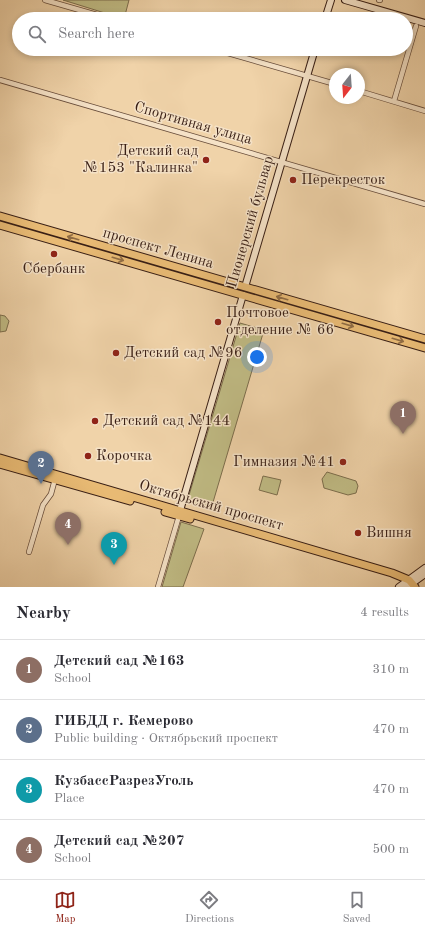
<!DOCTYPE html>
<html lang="en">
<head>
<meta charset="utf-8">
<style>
  :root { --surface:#fff; --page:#f7f7f7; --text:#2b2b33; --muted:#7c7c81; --line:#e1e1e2; --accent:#8f2418 }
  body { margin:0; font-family:"Old Standard TT",serif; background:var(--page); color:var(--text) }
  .compass { position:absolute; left:329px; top:68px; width:36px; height:36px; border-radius:50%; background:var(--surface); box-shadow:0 2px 6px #0003; rotate:197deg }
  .you { position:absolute; left:257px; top:357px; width:14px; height:14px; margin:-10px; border:3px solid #fff; border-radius:50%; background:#1a73e8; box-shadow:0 0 0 6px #1a73e833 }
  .badge { display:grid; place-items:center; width:26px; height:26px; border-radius:50%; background:var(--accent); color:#fff; font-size:13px; font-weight:700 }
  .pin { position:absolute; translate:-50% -33px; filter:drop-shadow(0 1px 2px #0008) }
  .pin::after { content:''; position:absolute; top:21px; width:14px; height:12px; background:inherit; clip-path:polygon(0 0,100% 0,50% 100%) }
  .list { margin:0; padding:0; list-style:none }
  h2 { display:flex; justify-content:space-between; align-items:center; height:52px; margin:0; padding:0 16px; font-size:17px }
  h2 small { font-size:13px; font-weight:400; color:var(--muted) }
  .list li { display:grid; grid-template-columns:26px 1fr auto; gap:12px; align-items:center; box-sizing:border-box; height:60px; padding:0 16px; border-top:1px solid var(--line) }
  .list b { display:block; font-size:15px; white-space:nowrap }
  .list p { margin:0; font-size:13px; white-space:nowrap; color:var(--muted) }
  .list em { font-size:13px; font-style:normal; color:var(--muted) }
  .icon { flex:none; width:22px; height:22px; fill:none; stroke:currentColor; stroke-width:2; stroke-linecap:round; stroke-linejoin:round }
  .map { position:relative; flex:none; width:425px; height:587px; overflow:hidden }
  .search { position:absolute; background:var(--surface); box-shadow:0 2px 6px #0003; left:12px; right:12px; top:12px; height:44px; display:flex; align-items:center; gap:10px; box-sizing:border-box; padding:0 14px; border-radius:22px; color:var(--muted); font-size:15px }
  .sheet { height:292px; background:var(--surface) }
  nav { display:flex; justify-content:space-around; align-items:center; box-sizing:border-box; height:56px; border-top:1px solid var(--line); background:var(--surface); font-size:11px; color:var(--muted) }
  nav a { display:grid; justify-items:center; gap:2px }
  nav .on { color:var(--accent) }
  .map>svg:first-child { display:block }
</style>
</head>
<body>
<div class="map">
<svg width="425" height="587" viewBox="0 0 425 587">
  <rect width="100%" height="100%" fill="#f0d3a9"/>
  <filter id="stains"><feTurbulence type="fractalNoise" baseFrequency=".005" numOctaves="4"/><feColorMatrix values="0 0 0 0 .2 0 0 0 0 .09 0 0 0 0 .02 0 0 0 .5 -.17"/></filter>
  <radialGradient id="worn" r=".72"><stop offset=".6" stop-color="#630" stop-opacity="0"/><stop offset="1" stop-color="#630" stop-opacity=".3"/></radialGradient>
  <path fill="#c0bb84" stroke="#7c6d4c" d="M63,0h66l-5,19z
    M0,315l5,1 4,5 -3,10 -6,1z
    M240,323l24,7 -53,179 -24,-7z
    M327,472l29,9 2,5 -2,7 -8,2 -24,-7 -2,-9z
    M263,476l18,4 -4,15 -18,-5z
    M181,522l23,7 -21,58h-21z"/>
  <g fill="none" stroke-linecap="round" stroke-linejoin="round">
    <g stroke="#674c3a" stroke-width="6">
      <path id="street" d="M45,0l66,19
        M379,0h1
        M214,49l121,35
        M0,80l425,124
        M359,91l66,20
        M394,101l22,-75
        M29,552l14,-47 8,-11 4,-15
        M158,587l21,-71"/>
    </g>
    <g stroke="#391f15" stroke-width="8">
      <path id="secondary" d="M345,0l80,23
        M325,19l6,-19
        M245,287l70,-238
        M179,514l64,-219
        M399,587l26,-19
        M407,587l18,-13"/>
    </g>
    <g stroke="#391f15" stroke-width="9">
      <path id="primary" d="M0,216l425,123
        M0,225l425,123
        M0,458l392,115 17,7 6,7
        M0,464l130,37
        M165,512l25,7"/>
    </g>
    <use href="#street" stroke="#f5e2c7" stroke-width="4.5"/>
    <use href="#secondary" stroke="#f5e2c7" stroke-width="6"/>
    <use href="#primary" stroke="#e8ba74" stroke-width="7"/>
  </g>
  <defs><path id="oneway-shaft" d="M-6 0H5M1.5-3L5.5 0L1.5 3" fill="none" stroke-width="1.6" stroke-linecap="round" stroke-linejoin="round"/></defs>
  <g stroke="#906c44">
    <use href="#oneway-shaft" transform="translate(73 238) rotate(-164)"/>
    <use href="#oneway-shaft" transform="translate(118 259) rotate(16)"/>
    <use href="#oneway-shaft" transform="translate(282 298) rotate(-164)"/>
    <use href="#oneway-shaft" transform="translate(348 325) rotate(16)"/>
    <use href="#oneway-shaft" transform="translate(398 340) rotate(16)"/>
  </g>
  <g fill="#8f2418" stroke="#f5e2c7" stroke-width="1.5">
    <circle cx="206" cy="160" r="4"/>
    <circle cx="293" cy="180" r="4"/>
    <circle cx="54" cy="254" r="4"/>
    <circle cx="218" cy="322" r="4"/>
    <circle cx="116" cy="353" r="4"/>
    <circle cx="95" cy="421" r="4"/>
    <circle cx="88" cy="456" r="4"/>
    <circle cx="343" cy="462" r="4"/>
    <circle cx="358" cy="533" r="4"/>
  </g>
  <g text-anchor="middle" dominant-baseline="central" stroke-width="3" stroke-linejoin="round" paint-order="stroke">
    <g font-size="15" fill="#391f15" stroke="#f5e2c7">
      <text transform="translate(193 124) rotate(16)">Спортивная улица</text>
      <text transform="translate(251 222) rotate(-74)">Пионерский бульвар</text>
      <text transform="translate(158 249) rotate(16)">проспект Ленина</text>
      <text transform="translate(211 506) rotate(16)">Октябрьский проспект</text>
    </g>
    <g font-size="15" fill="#391f15" stroke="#f5e2c7" text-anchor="start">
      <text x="198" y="151" text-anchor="end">Детский сад<tspan x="198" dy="17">№153 "Калинка"</tspan></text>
      <text x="301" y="180">Перекресток</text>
      <text x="54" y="269" text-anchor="middle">Сбербанк</text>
      <text x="226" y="313">Почтовое<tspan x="226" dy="17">отделение № 66</tspan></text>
      <text x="124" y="353">Детский сад №96</text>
      <text x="103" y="421">Детский сад №144</text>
      <text x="96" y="456">Корочка</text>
      <text x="335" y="462" text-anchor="end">Гимназия №41</text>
      <text x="366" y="533">Вишня</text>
    </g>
  </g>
  <rect width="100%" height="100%" filter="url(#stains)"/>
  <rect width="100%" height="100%" fill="url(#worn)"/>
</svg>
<svg class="compass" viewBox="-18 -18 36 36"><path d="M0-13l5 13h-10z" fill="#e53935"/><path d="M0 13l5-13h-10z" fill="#7c7c81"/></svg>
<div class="you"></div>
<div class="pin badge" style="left:403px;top:434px;background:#8d6e63">1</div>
<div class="pin badge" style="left:41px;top:484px;background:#5c6f8a">2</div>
<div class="pin badge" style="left:114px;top:565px;background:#0f9aa8">3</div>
<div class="pin badge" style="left:68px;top:545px;background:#8d6e63">4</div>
<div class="search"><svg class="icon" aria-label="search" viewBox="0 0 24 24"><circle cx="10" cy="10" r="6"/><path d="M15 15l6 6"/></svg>Search here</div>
</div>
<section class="sheet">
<h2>Nearby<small>4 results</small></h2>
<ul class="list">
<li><span class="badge" style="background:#8d6e63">1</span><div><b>Детский сад №163</b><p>School</p></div><em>310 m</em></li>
<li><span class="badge" style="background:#5c6f8a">2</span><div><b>ГИБДД г. Кемерово</b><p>Public building · Октябрьский проспект</p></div><em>470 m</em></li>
<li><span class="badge" style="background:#0f9aa8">3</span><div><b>КузбассРазрезУголь</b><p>Place</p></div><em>470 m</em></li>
<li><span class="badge" style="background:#8d6e63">4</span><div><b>Детский сад №207</b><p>School</p></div><em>500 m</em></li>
</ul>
</section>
<nav>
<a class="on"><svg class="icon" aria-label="map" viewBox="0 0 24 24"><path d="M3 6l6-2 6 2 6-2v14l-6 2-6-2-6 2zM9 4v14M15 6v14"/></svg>Map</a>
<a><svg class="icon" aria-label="directions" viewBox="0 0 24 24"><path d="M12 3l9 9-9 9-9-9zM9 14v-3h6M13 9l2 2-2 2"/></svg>Directions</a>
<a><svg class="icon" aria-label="saved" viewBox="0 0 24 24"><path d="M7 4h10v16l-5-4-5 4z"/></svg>Saved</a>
</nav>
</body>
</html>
